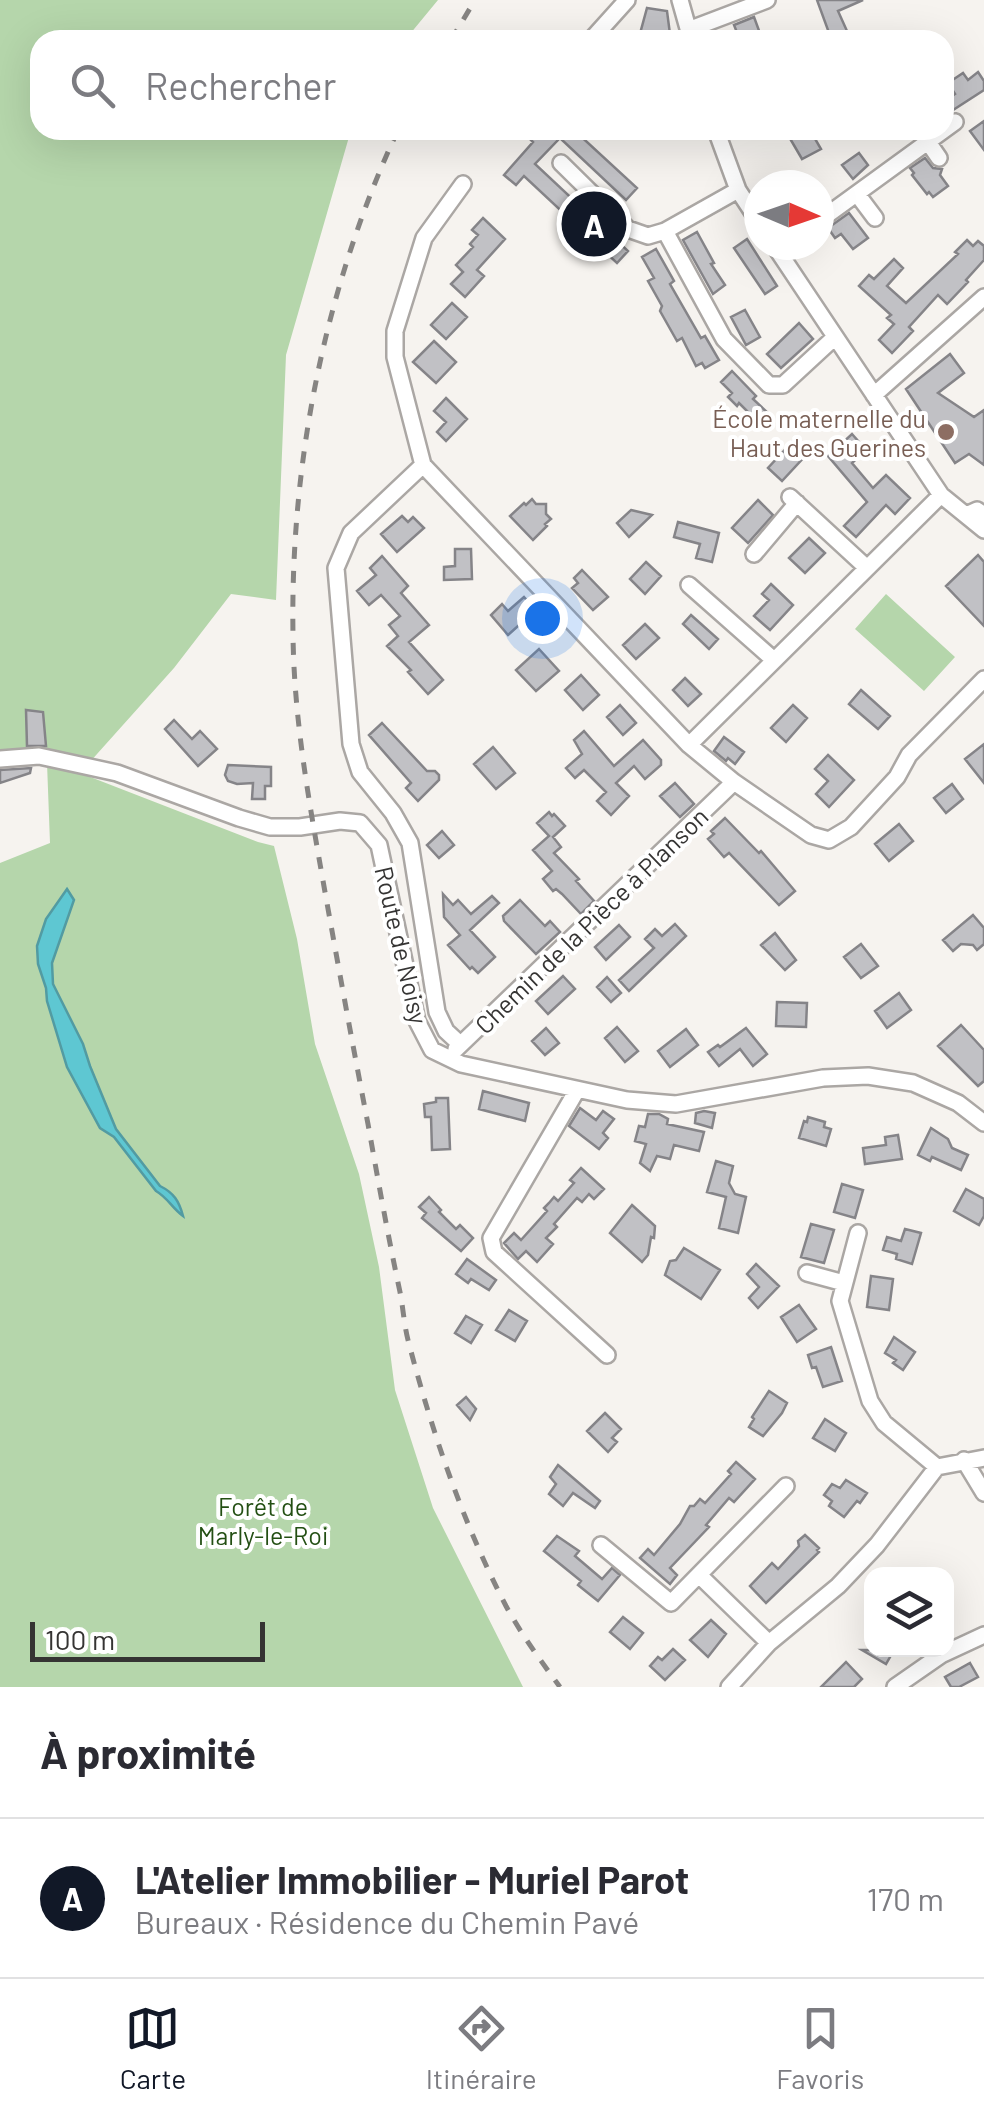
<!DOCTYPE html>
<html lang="fr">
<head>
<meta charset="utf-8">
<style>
  :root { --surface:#fff; --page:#f7f7f7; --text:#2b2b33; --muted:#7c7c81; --line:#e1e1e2; --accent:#111827 }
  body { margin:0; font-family:Barlow,sans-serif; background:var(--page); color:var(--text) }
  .controls { position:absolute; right:30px; bottom:30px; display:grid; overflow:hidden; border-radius:20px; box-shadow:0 10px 40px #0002 }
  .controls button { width:90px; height:90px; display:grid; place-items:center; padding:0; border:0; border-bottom:2px solid var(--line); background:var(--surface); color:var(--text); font:50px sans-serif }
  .compass { position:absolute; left:744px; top:170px; width:90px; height:90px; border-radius:50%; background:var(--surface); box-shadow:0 10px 40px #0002; rotate:92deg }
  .scale { position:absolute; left:30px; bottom:25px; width:235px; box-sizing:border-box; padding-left:10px; border:5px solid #353433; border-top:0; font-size:28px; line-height:35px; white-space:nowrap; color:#353433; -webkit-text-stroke:8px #fff; paint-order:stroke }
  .you { position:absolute; left:542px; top:618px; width:35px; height:35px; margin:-25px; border:8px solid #fff; border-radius:50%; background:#1a73e8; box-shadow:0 0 0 15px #1a73e833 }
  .badge { display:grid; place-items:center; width:65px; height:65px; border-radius:50%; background:var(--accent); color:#fff; font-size:32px; font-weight:700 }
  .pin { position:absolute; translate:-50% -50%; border:5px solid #fff; box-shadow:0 2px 10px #0006 }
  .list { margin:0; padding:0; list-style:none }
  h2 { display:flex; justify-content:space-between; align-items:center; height:130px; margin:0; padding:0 40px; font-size:42px }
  h2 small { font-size:32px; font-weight:400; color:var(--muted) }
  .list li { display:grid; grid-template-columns:65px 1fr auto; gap:30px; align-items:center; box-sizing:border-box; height:160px; padding:0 40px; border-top:2px solid var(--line) }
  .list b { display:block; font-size:38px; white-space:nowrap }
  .list p { margin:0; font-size:32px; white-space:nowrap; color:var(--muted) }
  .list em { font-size:32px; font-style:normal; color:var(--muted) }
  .icon { flex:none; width:55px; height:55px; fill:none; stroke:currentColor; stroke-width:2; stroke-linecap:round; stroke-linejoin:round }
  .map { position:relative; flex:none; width:984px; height:1687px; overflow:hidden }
  .search { position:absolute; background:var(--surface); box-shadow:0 10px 40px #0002; left:30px; right:30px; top:30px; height:110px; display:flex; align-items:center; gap:25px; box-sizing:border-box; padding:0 35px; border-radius:30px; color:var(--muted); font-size:38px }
  .sheet { height:290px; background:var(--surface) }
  nav { display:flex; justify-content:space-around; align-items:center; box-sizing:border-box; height:140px; border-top:2px solid var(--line); background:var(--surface); font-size:28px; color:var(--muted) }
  nav a { display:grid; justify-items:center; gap:5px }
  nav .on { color:var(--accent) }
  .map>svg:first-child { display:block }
</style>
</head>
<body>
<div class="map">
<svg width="984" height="1687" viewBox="0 0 984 1687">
  <rect width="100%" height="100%" fill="#f6f3ef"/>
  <path fill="#b5d6ab" d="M0,0h438l-33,40h-365v90h311l-65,225 -10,245 -45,-6 -57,74 -94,105 178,69 16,4 23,93 18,105 44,130 20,93 16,123 38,118 90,179h-523v-824l50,-20 -3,-80 -47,-2z
    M886,594l69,63 -31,34 -69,-62z"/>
  <path fill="#5ec7d2" stroke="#529ba2" stroke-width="2.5" d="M67,889l7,11 -22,63 1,21 30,60 7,22 26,63 44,57c14,7 19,15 23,30 -11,-8 -15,-18 -27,-25l-42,-54 -14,-9 -33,-61 -20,-66 -1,-13 -8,-24 -1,-18 9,-27z"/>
  <path fill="#c1c1c5" stroke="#858488" stroke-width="2.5" d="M817,0h46l-25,11 13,29h-47l24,-10z
    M647,8l20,3 3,23 -22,5 -7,-9z
    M754,17l7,19 -9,4h-12l-6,-15z
    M978,72l6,9v9l-34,22 -6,-10 11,-8 -7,-11 15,-10 5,7z
    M984,121v29l-14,-19z
    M537,130h37l63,58 -11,12 -66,-62 -25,26 93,87 -11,12 -27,-25 -7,7 -20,-19 7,-7 -46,-43 -8,9 -12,-10 29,-33 -4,-4z
    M785,130h25l11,19 -19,10z
    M859,153l9,12 -15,14 -11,-14z
    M925,158l8,10 9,1 -2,6 8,11 -15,11 -4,-5 -2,2 -15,-19 2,-2 -4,-5z
    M849,213l19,25 -15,11 -12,-15 -6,4 -7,-10z
    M483,218l22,21 -28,31 7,6 -19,21 -14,-13 12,-12 -7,-7 17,-18 -3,-3 8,-9 -6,-5z
    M697,232l17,31 -3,1 14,21 -12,9 -30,-54z
    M747,239l30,47 -12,8 -31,-46z
    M967,240l6,6 5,-5 6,5v14l-18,20 2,2 -21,22 -9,-9 -29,32 4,4 -21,22 -13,-13 15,-16 -7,-6 4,-3 -32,-29 10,-11 5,4 20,-20 9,9 -16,18 19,17 52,-49 -3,-2z
    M656,249l18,32 -4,3 31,54 4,-2 14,24 -14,8 -3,-5 -6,3 -14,-28 -5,3 -17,-30 2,-5 -14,-25 6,-3 -12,-21z
    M452,303l15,14 -21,22 -15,-14z
    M745,310l15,27 -14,8 -15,-28z
    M799,323l14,16 -32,29 -14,-14z
    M434,341l22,21 -20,21 -23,-21z
    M950,354l14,19 -26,20 36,24 10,-7v55l-15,-11 -14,9 -49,-74z
    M732,371l24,25 -3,3 16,15 -10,9 -20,-20 -2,3 -9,-9 4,-4 -11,-11z
    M446,398l21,21 -21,22 -9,-9 9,-10 -12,-11z
    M852,434l14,16 -14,13 21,25 13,-13 24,23 -15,16 -9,-9 -30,32 -12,-11 23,-24 -39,-46z
    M793,441l14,13 -25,27 -14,-13z
    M532,499l4,5h10v10l5,5 -6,5 2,2 -14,14 -23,-24 14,-13 2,2z
    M758,500l15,15 -25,28 -16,-15z
    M631,510l21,5 -23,22 -12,-14z
    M402,516l6,6 5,-5 11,11 -27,24 -16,-18z
    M678,522l41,11 -7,29 -16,-4 4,-14 -26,-7z
    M809,538l16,15 -20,20 -16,-15z
    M455,549h16l1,30 -28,1v-13l11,-1z
    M978,555l6,7v64l-38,-40z
    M382,556l26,30 -7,7 28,32 -20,17 34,38 -15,14 -20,-22 3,-2 -24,-24 11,-10 -9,-11 11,-9 -19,-21 -12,10 -12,-14 19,-16 -6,-7z
    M646,562l15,14 -16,18 -15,-15z
    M582,570l26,27 -15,13 -21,-22 6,-5 -4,-5z
    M771,584l22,21 -23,25 -16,-14 15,-16 -7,-6z
    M524,597l12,13 -28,25 -17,-20 11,-11 6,7z
    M691,615l27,24 -9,10 -26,-25z
    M645,624l14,14 -23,21 -13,-14z
    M539,649l20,22 -23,20 -20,-21z
    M581,675l18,20 -16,15 -18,-20z
    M685,678l16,16 -13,12 -15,-16z
    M861,690l29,26 -12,13 -29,-25z
    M620,705l16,18 -13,12 -16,-18z
    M793,705l14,13 -21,24 -15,-14z
    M26,710l17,2 3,34h-19z
    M174,720l18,19 8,-8 17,18 -19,17 -33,-37z
    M382,723l45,48h8l4,4v5l-21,21 -12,-13 5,-5 -42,-48z
    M584,731l30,35 29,-26 18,20v5l-16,14 -11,-13 -18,17 13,13 -18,19 -14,-14 9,-9 -22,-22 -9,8 -9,-10 16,-14 -8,-14z
    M724,737l20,15 -9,12 -7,-6 -2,3 -12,-10z
    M984,744v39l-19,-24z
    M493,747l22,26 -19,16 -22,-25z
    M828,755l26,25 -25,27 -13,-13 12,-13 -13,-12z
    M228,765l43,2v19h-6v13h-13l1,-16 -16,1 -9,-3 -3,-6z
    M31,768l-1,5 -30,10v-13z
    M675,783l19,21 -14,13 -20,-21z
    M952,784l11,15 -17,14 -12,-15z
    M549,812l3,4 2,-2 11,12 -12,11 8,10 -7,6 25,26 -3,2 18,20 -13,13 -19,-20 -6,-5 -3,2 -10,-12 9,-8 -19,-21 16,-14 -12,-13z
    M725,818l34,35 2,-2 34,40 -16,14 -50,-52 -5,4 -16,-18 6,-5 -3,-3z
    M899,824l14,17 -24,20 -14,-17z
    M442,831l12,14 -15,13 -12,-13z
    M443,894l10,11 5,-5 13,14 21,-18 7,7 -29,27 25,27 -17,16 -6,-6 -2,2 -22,-24 12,-10 -16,-18z
    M520,900l25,26 5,-5 10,11 -24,22 -32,-33 -1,-5z
    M973,915l11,13v16l-7,6 -4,-5 -12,-1 -8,7 -10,-11z
    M675,924l11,12 -57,55 -10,-11 35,-32 -9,-9 10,-10 7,7z
    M619,925l11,12 -24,23 -11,-13z
    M775,933l21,27 -11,10 -24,-25z
    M861,944l17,22 -17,12 -17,-21z
    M563,976l12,13 -27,25 -12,-13z
    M607,977l14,16 -10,9 -14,-15z
    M899,993l12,17 -24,18 -12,-17z
    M777,1002l30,1 -1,24 -30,-1z
    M961,1025l23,25v31l-6,5 -40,-40z
    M617,1027l21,24 -13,11 -20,-24z
    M546,1028l13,15 -14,12 -13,-14z
    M746,1028l21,26 -14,12 -13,-17 -21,17 -11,-14 10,-7 2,2z
    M686,1029l12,16 -28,22 -12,-16z
    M483,1091l46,12 -4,18 -46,-12z
    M436,1098h12l2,51 -18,1 -1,-33h-6l-1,-13 12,-2z
    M580,1108l16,12 7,-9 11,8 -11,14 5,5 -9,11 -30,-23z
    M704,1111l11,2 -3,15 -17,-5 1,-10z
    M648,1114h11l9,5 -1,5 37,8 -5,19 -25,-6 -4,14 -13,-3 -7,15 -10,-8 6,-19 -11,-3 4,-15 6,1z
    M808,1117l17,5 -1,5 7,2 -5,17 -27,-8 5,-17 3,1z
    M931,1128l17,11 4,9 16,7 -7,15 -29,-13 -2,4 -12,-6z
    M898,1135l4,24 -37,5 -2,-16 23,-3 -1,-8z
    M716,1161l17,5 -4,17 6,11 11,3 -8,36 -19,-5 7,-31 -19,-5z
    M581,1168l23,21 -10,10 -5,-5 -7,8 -5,-4 -23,26 3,3 -11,11 7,6 -16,18 -11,-11 -8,8 -14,-16 10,-10 7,7 26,-29 -3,-3 5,-5 5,-6 4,4 16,-18 -4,-3z
    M842,1184l21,6 -8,28 -21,-6z
    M966,1189l18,10v17l-5,9 -25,-14z
    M429,1197l12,13 -2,2 17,17 4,-4 13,13 -12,13 -39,-33 4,-5 -7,-6z
    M632,1205l23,21 -1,12 -3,-1 -3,18 -6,7 -32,-29z
    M811,1224l23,6 -10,33 -23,-6z
    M905,1229l16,4 -9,31 -16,-5 1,-5 -14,-4 4,-13 14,4z
    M684,1248l36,22 -19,29 -36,-24 5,-14 6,-1z
    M467,1259l29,21 -7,10 -18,-11 -3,4 -12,-9z
    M756,1264l23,22 -21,22 -9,-10 10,-11 -12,-13z
    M871,1276l22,3 -4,31 -22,-3z
    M799,1305l17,24 -19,13 -16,-25z
    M509,1310l18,11 -12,20 -19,-11z
    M466,1316l16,9 -11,18 -16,-10z
    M894,1337l21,15 -12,18 -10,-7 3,-3 -11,-7z
    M831,1347l11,34 -19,6 -7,-20 -4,1 -4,-13z
    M769,1391l18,12 -5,10 -19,23 -14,-9 5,-8 -2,-2z
    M466,1397l10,12 -6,11 -13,-15z
    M605,1413l16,16 -9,9 5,4 -9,10 -21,-21z
    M825,1419l21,14 -11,18 -22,-13z
    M736,1462l19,17 -21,23 -5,-4 -23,27 3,2 -39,41 7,7 -7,9 -30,-26 8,-9 6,6 26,-31 10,-18h4l6,-7 5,4 26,-29 -3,-3z
    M558,1465l42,36 -5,7 -22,-15 -10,13 -14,-12 7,-10 -6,-7z
    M846,1480l21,13 -7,10 -3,-2 -13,16 -15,-11 3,-5 -8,-6 8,-11 8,4z
    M805,1535l14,13 -2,2 2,2 -53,51 -16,-17 22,-23 6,6 21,-23 -1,-5z
    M557,1536l22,15 -4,5 27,23 10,-11 8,7 -22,26 -20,-16 3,-4 -37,-30z
    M623,1617l20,16 -13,16 -20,-17z
    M711,1620l15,14 -18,23 -18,-17z
    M673,1649l12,11 -20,20 -15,-14 8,-9 4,3z
    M862,1650h32l-8,14z
    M846,1662l16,17 -8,8h-33z
    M970,1663l8,14 -19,10h-8l-6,-10z"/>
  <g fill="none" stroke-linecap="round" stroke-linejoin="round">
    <g stroke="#aba7a4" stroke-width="20">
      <path id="minor" d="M680,0l11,39
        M688,30l79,-30
        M591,40l36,-40
        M716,130l22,60 21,32
        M928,142l11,16
        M561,163l67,66 20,7 17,-5 73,-41
        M463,184l-39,54 -29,93v26l28,108 266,280 45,37 77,53 18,5 22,-13 46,-50 12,-22 75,-76
        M857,194l18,24
        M819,221l136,-99
        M665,231l59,108 45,46h14l52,-48
        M774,245l167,250 43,35
        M874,395l110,-98
        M423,465l-72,68 -15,35 15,176 9,28 33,41 17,30 27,169 9,19 14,13
        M790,497l77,71
        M966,515l11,-5 7,5
        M754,554l43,-51
        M689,585l85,75
        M689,745l252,-250
        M0,759l39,-3 78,17 122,45 31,9h30l40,-6 20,2 19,22 38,176 15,29 29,14 166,36 49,4 147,-26 45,-2 45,7 45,20 26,20
        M456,1049l278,-267
        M577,1090l-86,148 3,14 113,103
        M858,1233l-18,68 30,100 14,22 53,44
        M807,1273l37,10
        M964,1460l20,33
        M601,1545l70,58 115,-117
        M700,1576l69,67
        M729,1687l40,-44 69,-57 39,-41 60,-78 47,-9
        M895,1687l46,-32 43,-20"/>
    </g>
    <use href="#minor" stroke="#fff" stroke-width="15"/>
    <path stroke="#868482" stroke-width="5" stroke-dasharray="12 12" stroke-linecap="butt" d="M451,40l24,-40
      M398,130c-73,156 -108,333 -105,505 1,87 17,172 32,257 14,78 28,155 43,232 10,56 20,112 32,168 3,15 4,32 8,48 24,92 54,181 98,266 15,28 35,55 54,81"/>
  </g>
  <circle fill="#8d6e63" stroke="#fff" stroke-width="4" cx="946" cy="432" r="10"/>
  <g text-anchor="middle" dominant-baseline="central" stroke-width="8" stroke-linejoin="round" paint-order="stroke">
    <g font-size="25" fill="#785e54" stroke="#fff" text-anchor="end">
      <text x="926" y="418">École maternelle du<tspan x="926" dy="29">Haut des Guerines</tspan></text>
    </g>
    <g font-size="25" fill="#353433" stroke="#fff">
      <text transform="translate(591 920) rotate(-44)">Chemin de la Pièce à Planson</text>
      <text transform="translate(402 945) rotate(77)">Route de Noisy</text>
    </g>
    <g font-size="25" fill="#234f13" stroke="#fff">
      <text x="263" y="1506">Forêt de<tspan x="263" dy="29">Marly-le-Roi</tspan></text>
    </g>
  </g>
</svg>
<div class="controls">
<button><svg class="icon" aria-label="layers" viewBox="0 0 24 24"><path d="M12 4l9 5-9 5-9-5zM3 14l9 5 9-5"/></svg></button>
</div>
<svg class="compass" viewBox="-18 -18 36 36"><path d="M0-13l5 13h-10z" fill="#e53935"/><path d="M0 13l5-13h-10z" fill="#7c7c81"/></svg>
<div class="scale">100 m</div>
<div class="you"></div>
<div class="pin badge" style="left:594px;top:224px">A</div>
<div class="search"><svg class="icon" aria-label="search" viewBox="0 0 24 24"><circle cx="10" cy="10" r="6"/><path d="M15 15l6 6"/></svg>Rechercher</div>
</div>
<section class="sheet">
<h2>À proximité<small></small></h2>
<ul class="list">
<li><span class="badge">A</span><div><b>L'Atelier Immobilier - Muriel Parot</b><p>Bureaux · Résidence du Chemin Pavé</p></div><em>170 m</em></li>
</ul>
</section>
<nav>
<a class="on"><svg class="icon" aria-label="map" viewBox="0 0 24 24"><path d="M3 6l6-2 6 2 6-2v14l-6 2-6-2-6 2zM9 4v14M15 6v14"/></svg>Carte</a>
<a><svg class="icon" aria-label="directions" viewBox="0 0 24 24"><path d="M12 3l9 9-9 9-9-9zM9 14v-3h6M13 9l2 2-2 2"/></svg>Itinéraire</a>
<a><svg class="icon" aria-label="saved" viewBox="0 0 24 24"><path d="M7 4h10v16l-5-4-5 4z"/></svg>Favoris</a>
</nav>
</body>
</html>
